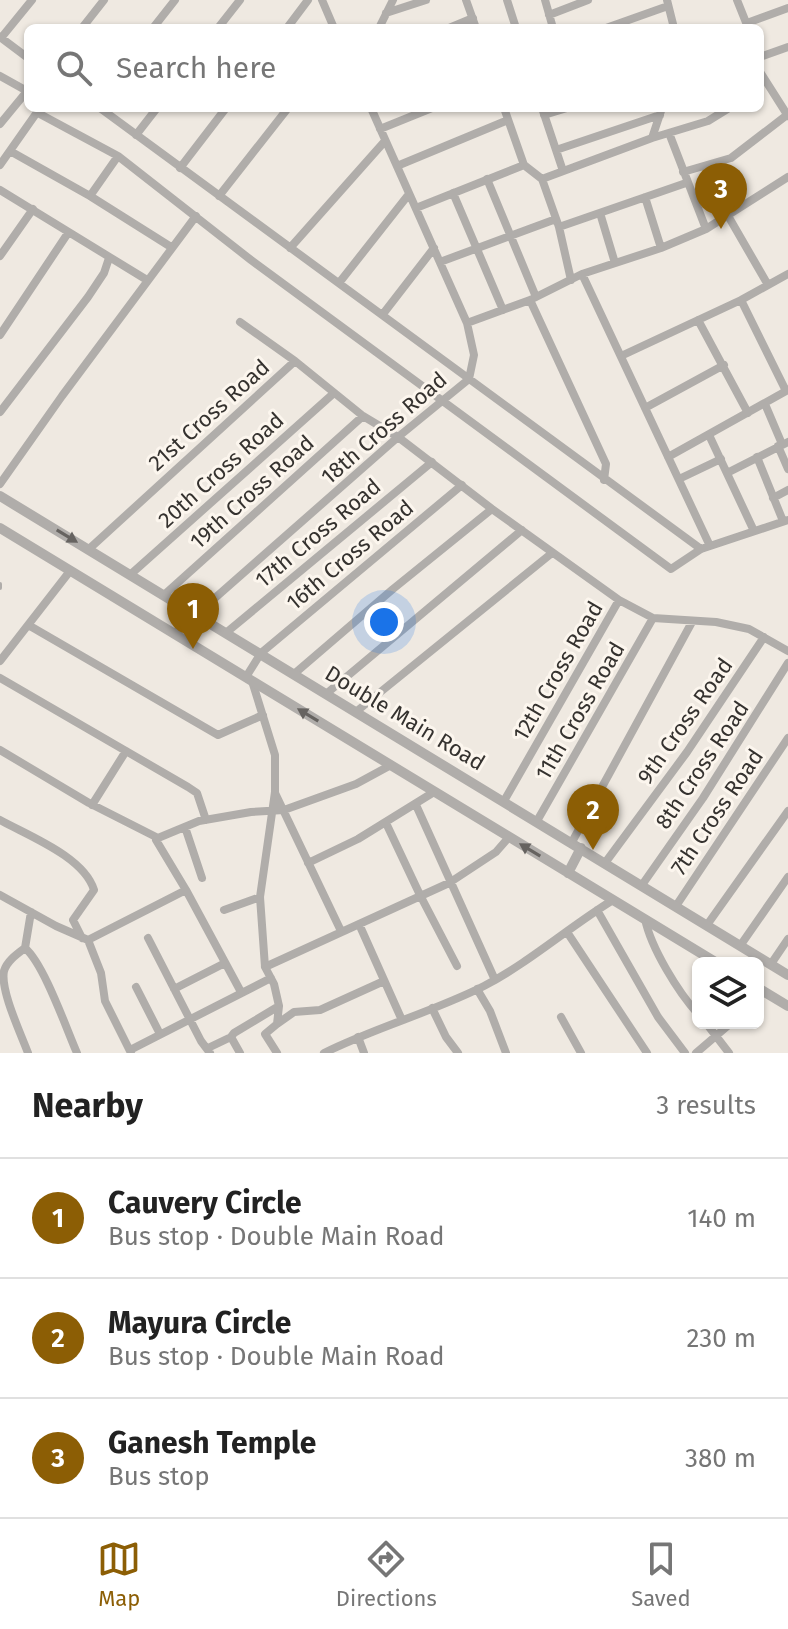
<!DOCTYPE html>
<html lang="en">
<head>
<meta charset="utf-8">
<style>
  :root { --surface:#fff; --page:#f6f6f6; --text:#222; --muted:#767676; --line:#e0e0e0; --accent:#8c5e05 }
  body { margin:0; font-family:"Fira Sans",sans-serif; background:var(--page); color:var(--text) }
  .controls { position:absolute; right:24px; bottom:24px; display:grid; overflow:hidden; border-radius:12px; box-shadow:0 2px 6px #0004 }
  .controls button { width:72px; height:72px; display:grid; place-items:center; padding:0; border:0; border-bottom:2px solid var(--line); background:var(--surface); color:var(--text); font:40px sans-serif }
  .you { position:absolute; left:384px; top:622px; width:28px; height:28px; margin:-20px; border:6px solid #fff; border-radius:50%; background:#1a73e8; box-shadow:0 0 0 12px #1a73e833 }
  .badge { display:grid; place-items:center; width:52px; height:52px; border-radius:50%; background:var(--accent); color:#fff; font-size:26px; font-weight:700 }
  .pin { position:absolute; translate:-50% -66px; filter:drop-shadow(0 2px 4px #0008) }
  .pin::after { content:''; position:absolute; top:42px; width:28px; height:24px; background:inherit; clip-path:polygon(0 0,100% 0,50% 100%) }
  .list { margin:0; padding:0; list-style:none }
  h2 { display:flex; justify-content:space-between; align-items:center; height:104px; margin:0; padding:0 32px; font-size:34px }
  h2 small { font-size:26px; font-weight:400; color:var(--muted) }
  .list li { display:grid; grid-template-columns:52px 1fr auto; gap:24px; align-items:center; box-sizing:border-box; height:120px; padding:0 32px; border-top:2px solid var(--line) }
  .list b { display:block; font-size:30px; white-space:nowrap }
  .list p { margin:0; font-size:26px; white-space:nowrap; color:var(--muted) }
  .list em { font-size:26px; font-style:normal; color:var(--muted) }
  .icon { flex:none; width:44px; height:44px; fill:none; stroke:currentColor; stroke-width:2; stroke-linecap:round; stroke-linejoin:round }
  .map { position:relative; flex:none; width:788px; height:1053px; overflow:hidden }
  .search { position:absolute; background:var(--surface); box-shadow:0 2px 6px #0004; left:24px; right:24px; top:24px; height:88px; display:flex; align-items:center; gap:20px; box-sizing:border-box; padding:0 28px; border-radius:12px; color:var(--muted); font-size:30px }
  .sheet { height:464px; background:var(--surface) }
  nav { display:flex; justify-content:space-around; align-items:center; box-sizing:border-box; height:112px; border-top:2px solid var(--line); background:var(--surface); font-size:22px; color:var(--muted) }
  nav a { display:grid; justify-items:center; gap:4px }
  nav .on { color:var(--accent) }
  .map>svg:first-child { display:block }
</style>
</head>
<body>
<div class="map">
<svg width="788" height="1053" viewBox="0 0 788 1053">
  <rect width="100%" height="100%" fill="#efe9e1"/>
  <g fill="none" stroke-linecap="round" stroke-linejoin="round">
    <path stroke="#b0adaa" stroke-width="4" d="M0,584v4"/>
    <path stroke="#b0adaa" stroke-width="8" d="M322,0l12,28
      M466,0l10,28
      M507,0l9,28
      M545,0l8,28
      M667,0l7,28
      M737,0l10,25
      M386,13l40,-13
      M549,15l39,-15
      M747,23l41,-15
      M82,28l22,-28
      M153,28l22,-28
      M218,28l22,-28
      M287,28l21,-28
      M379,28l14,-28
      M449,28l24,-10
      M606,28l62,-22
      M0,37l28,21
      M1,38l31,-38
      M760,57l28,-10
      M760,72l28,44
      M0,76l27,15
      M100,108l601,441
      M504,108l20,57 18,14 17,48 12,53
      M542,108l21,63
      M38,113l80,43 133,104 420,309 30,-20 87,-29
      M544,115l23,-7
      M0,124l28,-34
      M380,129l52,-21
      M669,133l37,96
      M136,135l21,-27
      M652,138l10,-30
      M556,150l104,-35
      M10,151l80,45 81,51
      M0,165l40,-57
      M397,166l111,-46
      M180,168l46,-60
      M683,172l48,-14 56,-43
      M487,179l49,118
      M542,179l110,-41 56,-17 21,-13
      M0,190l147,90
      M453,193l50,117
      M90,196l28,-40
      M219,196l69,-88
      M645,197l16,51
      M416,208l108,-43
      M600,213l15,50
      M727,214l41,71
      M559,227l127,-44
      M290,248l95,-107
      M0,256l33,-47
      M440,262l116,-43
      M582,274l128,272
      M339,283l70,-89
      M530,300l76,164 -2,16
      M741,300l45,91
      M383,314l51,-66
      M698,320l50,93
      M240,322l55,39
      M467,323l63,-23 52,-26 79,-26 45,-19 82,-52
      M0,335l68,-102
      M621,356l120,-56 47,-26
      M765,404l17,40
      M645,408l79,-43
      M0,412l88,-115 16,-24 5,-15
      M709,435l45,96
      M778,446l10,23
      M668,457l120,-67
      M757,457l26,64
      M727,473l61,-31
      M679,479l42,-20
      M0,484l62,-88 134,-180
      M773,498l15,-8
      M89,549l206,-188 68,55 35,21 94,72 127,91 34,18 63,4 33,7 39,22
      M131,574l203,-181
      M164,595l199,-179
      M30,626l188,109 45,-20
      M227,632l205,-170
      M174,634l224,-197 71,-58 5,-24 -7,-32 -96,-215
      M0,661l70,-90
      M294,674l99,-85 99,-80
      M246,677l15,-24 201,-168
      M0,678l188,109 9,6 9,27
      M326,694l196,-164
      M357,711l195,-158
      M0,750l89,53 69,35 41,-17 52,-9 33,-2 72,-26 35,-19
      M275,793l66,138
      M504,801l115,-201
      M92,805l34,-54
      M416,805l79,175
      M0,820c29,16 84,37 94,70l-21,30 9,18
      M537,821l116,-203
      M386,823l34,72 37,71
      M185,827l17,51
      M572,842l120,-220
      M308,863l50,-24 76,-47
      M605,863l82,-111 77,-115
      M642,885l61,-87 85,-135
      M186,890l55,102
      M0,895l56,31 32,14 98,-50 -30,-50 2,-2
      M676,906l112,-168
      M224,910l36,-13
      M597,910l61,107 27,36
      M645,919c6,29 33,73 53,95
      M359,924l42,94
      M707,925l81,-114
      M567,932l80,121
      M148,938l53,103 9,12
      M88,940l13,33 4,28 26,52
      M740,946l48,-69
      M25,948c19,16 41,80 52,105
      M771,964l17,-25
      M265,967l184,-84 47,-31 13,-15
      M136,987l24,47
      M174,989l51,-26
      M477,989l13,22 16,42
      M432,1008l14,29 12,16
      M561,1017l20,36
      M706,1023l23,30
      M277,1024l17,-12 26,-2 64,-29
      M358,1037l6,16
      M208,1048l23,-11
      M130,1050l141,-72
      M28,1053c-7,-19 -28,-63 -24,-82 3,-10 13,-17 21,-23l6,-36
      M240,1053l-9,-16 3,-4 45,-27 -5,-22 -9,-17 -5,-70 15,-105v-37l-23,-74
      M277,1053l-12,-19 12,-10 2,-18
      M324,1053c52,-26 109,-41 160,-67 46,-24 85,-59 129,-86
      M696,1053l35,-30"/>
    <path stroke="#b0adaa" stroke-width="10" d="M0,496l788,479
      M0,528l717,435
      M568,873l13,-25
      M758,988l30,18"/>
  </g>
  <defs><path id="oneway-solid" d="M-6-.8H1V-3.2L6.5 0L1 3.2V.8H-6Z" transform="scale(2)"/></defs>
  <g fill="#666360">
    <use href="#oneway-solid" transform="translate(67 536) rotate(31)"/>
    <use href="#oneway-solid" transform="translate(308 715) rotate(-149)"/>
    <use href="#oneway-solid" transform="translate(530 850) rotate(-149)"/>
  </g>
  <g text-anchor="middle" dominant-baseline="central" stroke-width="6" stroke-linejoin="round" paint-order="stroke">
    <g font-size="22" fill="#35322f" stroke="#fcf6ee">
      <text transform="translate(209 415) rotate(-42)">21st Cross Road</text>
      <text transform="translate(384 428) rotate(-41)">18th Cross Road</text>
      <text transform="translate(221 470) rotate(-42)">20th Cross Road</text>
      <text transform="translate(252 492) rotate(-42)">19th Cross Road</text>
      <text transform="translate(318 533) rotate(-40)">17th Cross Road</text>
      <text transform="translate(350 555) rotate(-40)">16th Cross Road</text>
      <text transform="translate(558 671) rotate(-60)">12th Cross Road</text>
      <text transform="translate(580 711) rotate(-60)">11th Cross Road</text>
      <text transform="translate(405 718) rotate(31)">Double Main Road</text>
      <text transform="translate(685 721) rotate(-55)">9th Cross Road</text>
      <text transform="translate(702 765) rotate(-56)">8th Cross Road</text>
      <text transform="translate(717 812) rotate(-56)">7th Cross Road</text>
    </g>
  </g>
</svg>
<div class="controls">
<button><svg class="icon" aria-label="layers" viewBox="0 0 24 24"><path d="M12 4l9 5-9 5-9-5zM3 14l9 5 9-5"/></svg></button>
</div>
<div class="you"></div>
<div class="pin badge" style="left:193px;top:649px">1</div>
<div class="pin badge" style="left:593px;top:850px">2</div>
<div class="pin badge" style="left:721px;top:229px">3</div>
<div class="search"><svg class="icon" aria-label="search" viewBox="0 0 24 24"><circle cx="10" cy="10" r="6"/><path d="M15 15l6 6"/></svg>Search here</div>
</div>
<section class="sheet">
<h2>Nearby<small>3 results</small></h2>
<ul class="list">
<li><span class="badge">1</span><div><b>Cauvery Circle</b><p>Bus stop · Double Main Road</p></div><em>140 m</em></li>
<li><span class="badge">2</span><div><b>Mayura Circle</b><p>Bus stop · Double Main Road</p></div><em>230 m</em></li>
<li><span class="badge">3</span><div><b>Ganesh Temple</b><p>Bus stop</p></div><em>380 m</em></li>
</ul>
</section>
<nav>
<a class="on"><svg class="icon" aria-label="map" viewBox="0 0 24 24"><path d="M3 6l6-2 6 2 6-2v14l-6 2-6-2-6 2zM9 4v14M15 6v14"/></svg>Map</a>
<a><svg class="icon" aria-label="directions" viewBox="0 0 24 24"><path d="M12 3l9 9-9 9-9-9zM9 14v-3h6M13 9l2 2-2 2"/></svg>Directions</a>
<a><svg class="icon" aria-label="saved" viewBox="0 0 24 24"><path d="M7 4h10v16l-5-4-5 4z"/></svg>Saved</a>
</nav>
</body>
</html>
